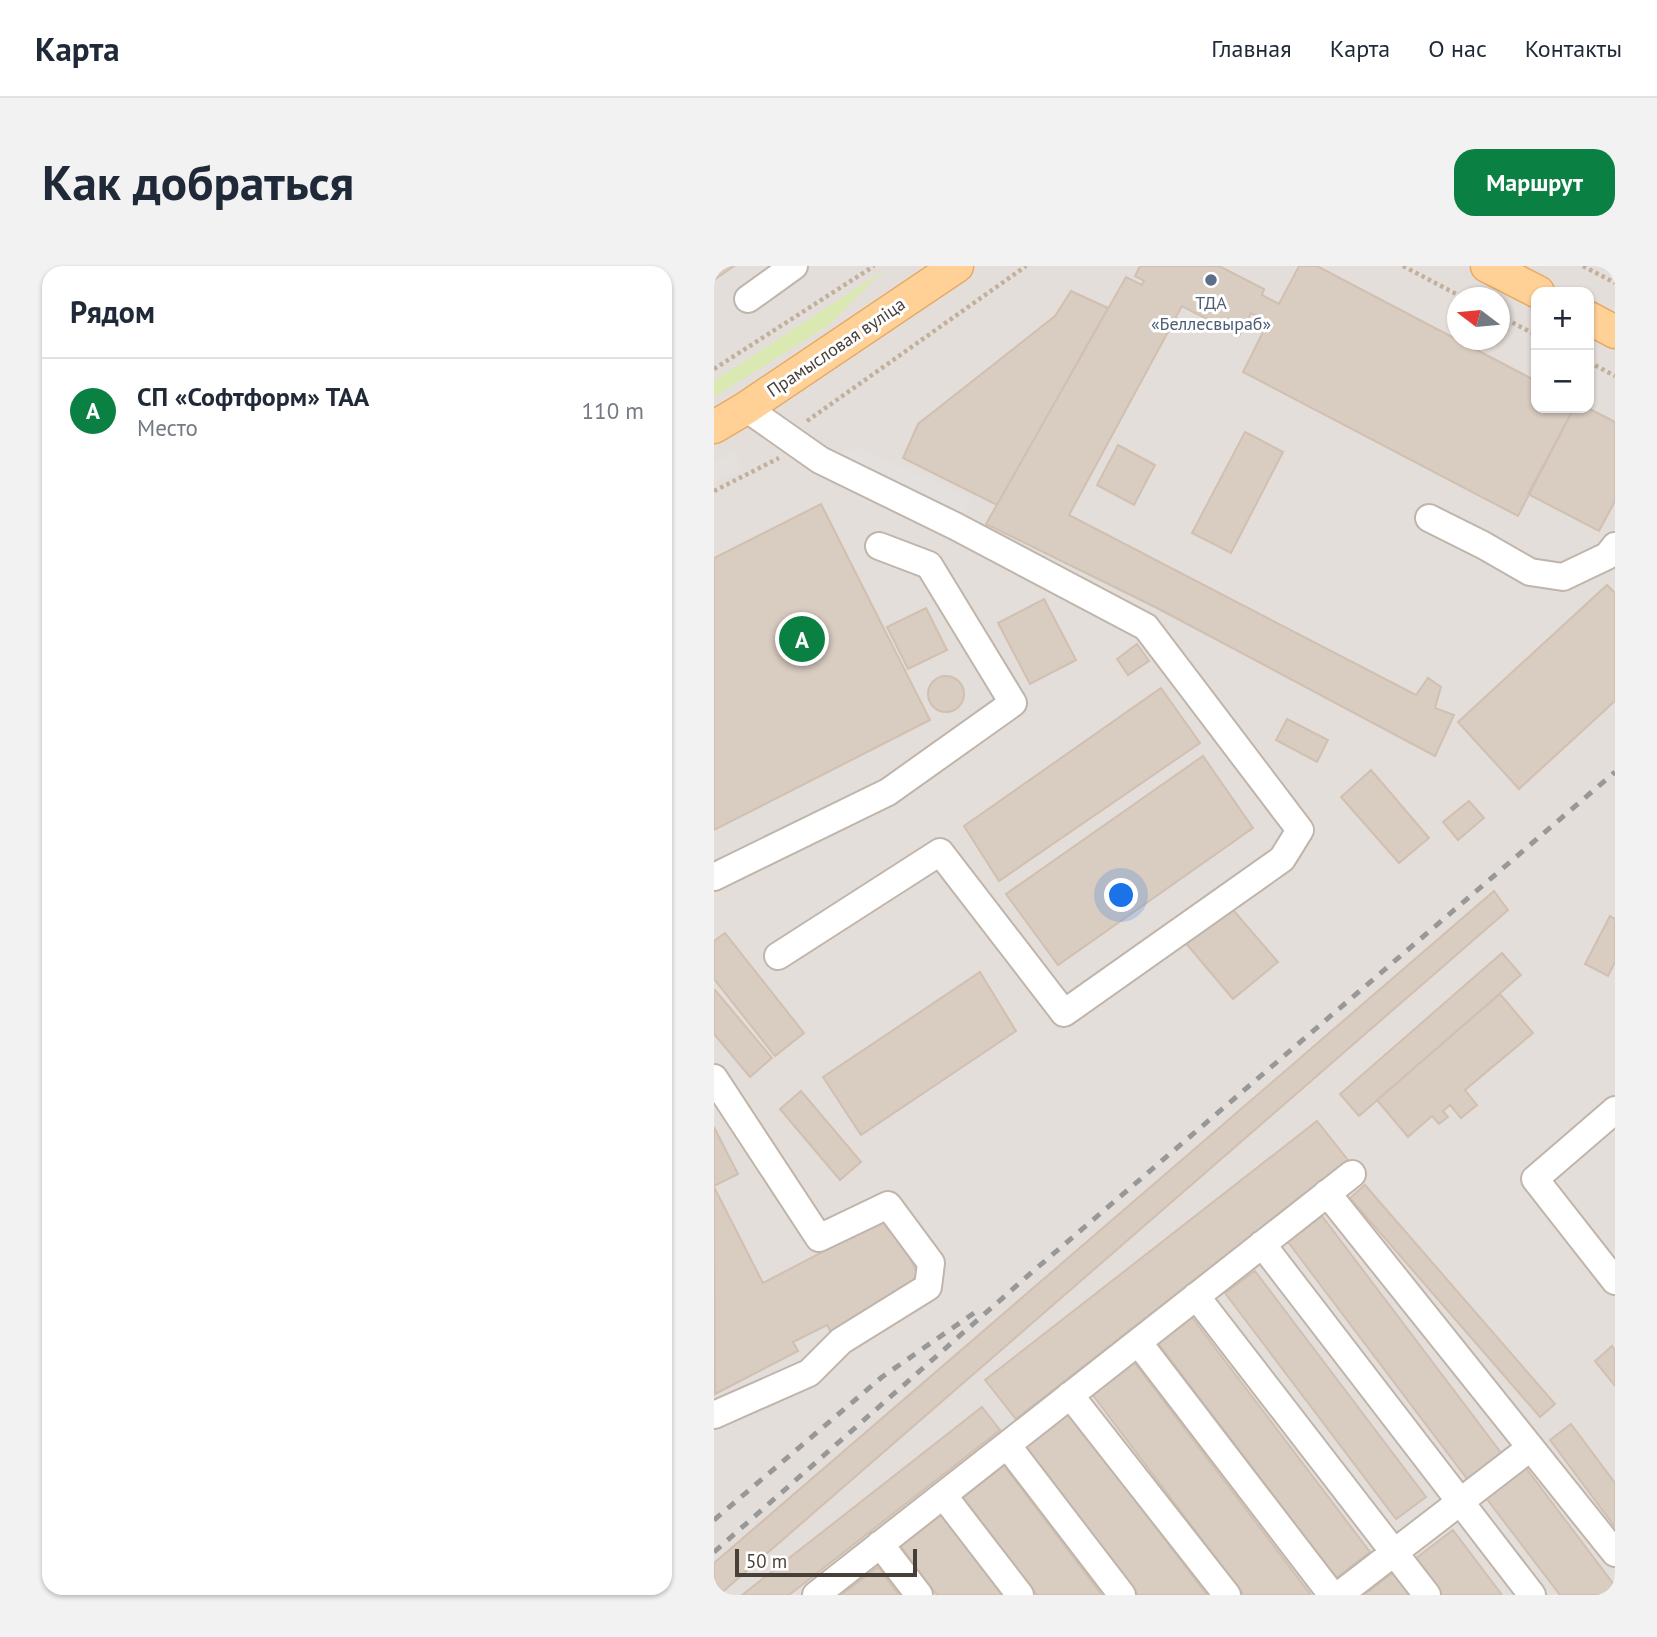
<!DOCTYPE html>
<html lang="ru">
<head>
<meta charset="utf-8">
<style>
  :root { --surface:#fff; --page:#f2f2f3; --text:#1f2937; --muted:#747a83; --line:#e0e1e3; --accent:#0b8043 }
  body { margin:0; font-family:"PT Sans",sans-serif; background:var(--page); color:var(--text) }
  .controls { position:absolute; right:21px; top:21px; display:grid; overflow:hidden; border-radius:14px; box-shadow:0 2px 5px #0004 }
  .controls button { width:63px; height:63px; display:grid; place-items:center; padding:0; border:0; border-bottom:2px solid var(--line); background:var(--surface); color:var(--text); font:35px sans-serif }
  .compass { position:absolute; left:733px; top:21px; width:63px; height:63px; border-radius:50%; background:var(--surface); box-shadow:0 2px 5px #0004; rotate:286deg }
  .scale { position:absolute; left:21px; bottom:18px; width:182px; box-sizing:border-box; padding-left:7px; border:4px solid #483f37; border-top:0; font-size:19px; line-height:24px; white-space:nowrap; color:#483f37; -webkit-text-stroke:5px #fff; paint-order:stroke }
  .you { position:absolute; left:408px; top:630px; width:24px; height:24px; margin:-18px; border:5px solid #fff; border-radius:50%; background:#1a73e8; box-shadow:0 0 0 10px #1a73e833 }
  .badge { display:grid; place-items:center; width:46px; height:46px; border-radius:50%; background:var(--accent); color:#fff; font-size:23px; font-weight:700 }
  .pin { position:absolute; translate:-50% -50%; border:4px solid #fff; box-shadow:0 2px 7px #0006 }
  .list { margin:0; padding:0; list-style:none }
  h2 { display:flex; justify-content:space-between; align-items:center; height:91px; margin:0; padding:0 28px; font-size:30px }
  h2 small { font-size:23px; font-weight:400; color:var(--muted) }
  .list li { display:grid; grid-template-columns:46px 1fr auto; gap:21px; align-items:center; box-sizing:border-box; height:105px; padding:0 28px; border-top:2px solid var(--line) }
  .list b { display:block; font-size:26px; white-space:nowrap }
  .list p { margin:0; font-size:23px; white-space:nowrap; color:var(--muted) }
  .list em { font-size:23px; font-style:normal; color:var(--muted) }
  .map { position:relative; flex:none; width:901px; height:1329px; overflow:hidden; border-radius:21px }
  header { display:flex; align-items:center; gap:42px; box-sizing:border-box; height:98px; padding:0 35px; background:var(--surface); border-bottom:2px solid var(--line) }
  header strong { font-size:33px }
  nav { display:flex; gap:38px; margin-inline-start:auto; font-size:24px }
  .intro { display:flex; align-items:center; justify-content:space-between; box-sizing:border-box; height:168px; padding:0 42px }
  h1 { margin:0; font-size:49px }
  .button { padding:18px 32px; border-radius:21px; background:var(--accent); color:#fff; font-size:24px; font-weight:700 }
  main { display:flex; gap:42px; padding:0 42px }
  aside { flex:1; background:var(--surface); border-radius:21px; box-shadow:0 2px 5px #0004 }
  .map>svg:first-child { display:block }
</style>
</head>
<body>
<header>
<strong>Карта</strong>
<nav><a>Главная</a><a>Карта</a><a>О нас</a><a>Контакты</a></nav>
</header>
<div class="intro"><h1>Как добраться</h1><a class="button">Маршрут</a></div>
<main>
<aside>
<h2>Рядом<small></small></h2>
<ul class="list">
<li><span class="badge">A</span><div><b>СП «Софтформ» ТАА</b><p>Место</p></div><em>110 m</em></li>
</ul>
</aside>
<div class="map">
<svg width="901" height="1329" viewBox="0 0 901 1329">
  <rect width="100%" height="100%" fill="#f4efe9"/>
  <path fill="#e4deda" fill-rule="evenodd" d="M0,0h901v1329h-901zM822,26h53v116h-53zM744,32h42v42h-42z"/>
  <path fill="#d9e9b1" d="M169,5l-54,54 -115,72v-16z"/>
  <path fill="#e3e0dd" d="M145,181l113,52 -13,22 -123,-65z
    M20,186l8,17 -28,14v-21z"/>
  <path fill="#d9ccc1" stroke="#d1c0b1" stroke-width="2" d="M0,0h20l-20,14z
    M426,0h79l45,23 -2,6 17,9 20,-38h18l219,115v27h38l-56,108 -275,-144 25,-50 -17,-9 -12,23 -57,-30 -113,209 347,180 12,-17 13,9 -6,21 19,7 -19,41 -278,-148 -171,-84 140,-247 16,8 2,-4 -9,-5z
    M357,25l37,17 -111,197 -94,-47 15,-34 137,-108z
    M860,142h14l27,14v79l-16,30 -71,-37z
    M531,166l38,20 -52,101 -39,-20z
    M404,179l37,20 -21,40 -37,-20z
    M107,238l109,216 -216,110v-272z
    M893,319l8,8v108l-96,88 -61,-67z
    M330,333l32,61 -46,24 -32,-61z
    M212,342l21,42 -39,19 -21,-42z
    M423,378l12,17 -21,14 -11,-16z
    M214 428a18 18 0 1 1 36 0a18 18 0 1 1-36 0Z
    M447,422l39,55 -201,138 -35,-55z
    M573,453l41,21 -11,22 -41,-22z
    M489,490l50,72 -195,137 -52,-71z
    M657,504l58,68 -30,25 -58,-66z
    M755,535l15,17 -26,22 -15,-18z
    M780,625l14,19 -789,685h-5v-32z
    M513,637l51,59 -45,37 -49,-58z
    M896,650l5,3v43l-7,14 -23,-12z
    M11,667l79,100 -29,23 -61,-77v-38z
    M788,687l19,22 -162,141 -19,-22z
    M266,706l36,59 -155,104 -38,-58z
    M1,724l57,68 -22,19 -36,-43v-43z
    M786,728l33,39 -68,57 12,15 -16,13 -11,-13 -7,6 5,6 -9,7 -7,-8 -24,21 -31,-37z
    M87,825l60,71 -21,18 -60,-71z
    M603,855l31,39 -332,259 -31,-39z
    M0,861l24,47 -24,12z
    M651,919l190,219 -15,13 -190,-219z
    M0,921l49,96 126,-66 34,67 -92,48 -4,-7 -34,17 5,9 -83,43z
    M608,950l180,238 -34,26 -180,-238z
    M541,1005l171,226 -30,22 -171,-226z
    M477,1050l179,236 -34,26 -179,-236z
    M898,1080l3,4v36l-20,-25z
    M417,1092l180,237h-67l-155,-205z
    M268,1141l18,23 -211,165h-47z
    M355,1146l138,183h-69l-113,-150z
    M857,1158l44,59v44l-65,-87z
    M289,1198l99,131h-65l-76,-100z
    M812,1202l89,118v9h-55l-74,-97z
    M226,1247l62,82h-65l-38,-51z
    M739,1264l49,65h-60l-27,-36z
    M164,1301l21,28h-58z
    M681,1305l18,24h-49z"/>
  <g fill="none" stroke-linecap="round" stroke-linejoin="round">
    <g stroke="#c0b5ab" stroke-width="30">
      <path id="minor" d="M34,33l46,-33
        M32,142l74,52 135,66 191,101 154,203 -18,29 -218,154 -124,-161 -162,104
        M715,252l54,27 47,27 33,5 44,-21 8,-10
        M0,611l174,-85 125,-89 -84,-138 -50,-19
        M0,812l105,160 69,-33 43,58 -3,24 -87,54 -32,32 -95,42
        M901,844l-80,69 80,102
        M613,927l288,360
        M548,978l270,351
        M482,1030l231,299
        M424,1076l194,253
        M356,1129l157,200
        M293,1179l115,150
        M229,1229l77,100
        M166,1278l39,51
        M102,1329l536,-421
        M625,1329l191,-147"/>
    </g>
    <g stroke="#e6ab66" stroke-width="35">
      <path id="major" d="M773,0l51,26
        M875,52l26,14
        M0,161l32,-19 211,-142"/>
    </g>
    <path stroke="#c2af9c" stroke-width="4.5" stroke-dasharray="3.5 3.5" stroke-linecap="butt" d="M689,0l61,32
      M869,0l32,17
      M786,50l36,19
      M875,96l26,14
      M0,103l160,-103
      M93,155l219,-155
      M0,225l65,-33"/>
    <use href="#minor" stroke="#fff" stroke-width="26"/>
    <use href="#major" stroke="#ffd197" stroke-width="32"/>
    <path stroke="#989898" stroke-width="5" stroke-dasharray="9 9" stroke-linecap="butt" d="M0,1254l168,-143 92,-64
      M0,1286l317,-279 584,-501"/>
  </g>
  <circle fill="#5c6f8a" stroke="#fff" stroke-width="2.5" cx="497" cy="14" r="7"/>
  <g text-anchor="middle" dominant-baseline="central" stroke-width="6" stroke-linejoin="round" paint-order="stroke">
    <g font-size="18" fill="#4e5e75" stroke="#fff">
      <text x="497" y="36">ТДА<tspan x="497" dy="21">«Беллесвыраб»</tspan></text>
    </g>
    <g font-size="18" fill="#483f37" stroke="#fff">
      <text transform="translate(122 81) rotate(-34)">Прамысловая вуліца</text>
    </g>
  </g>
</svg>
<div class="controls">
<button>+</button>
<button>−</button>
</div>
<svg class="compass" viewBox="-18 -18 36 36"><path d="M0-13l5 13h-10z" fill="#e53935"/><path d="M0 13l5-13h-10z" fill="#747a83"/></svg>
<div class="scale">50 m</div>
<div class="you"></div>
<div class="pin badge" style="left:88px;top:373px">A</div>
</div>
</main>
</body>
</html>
